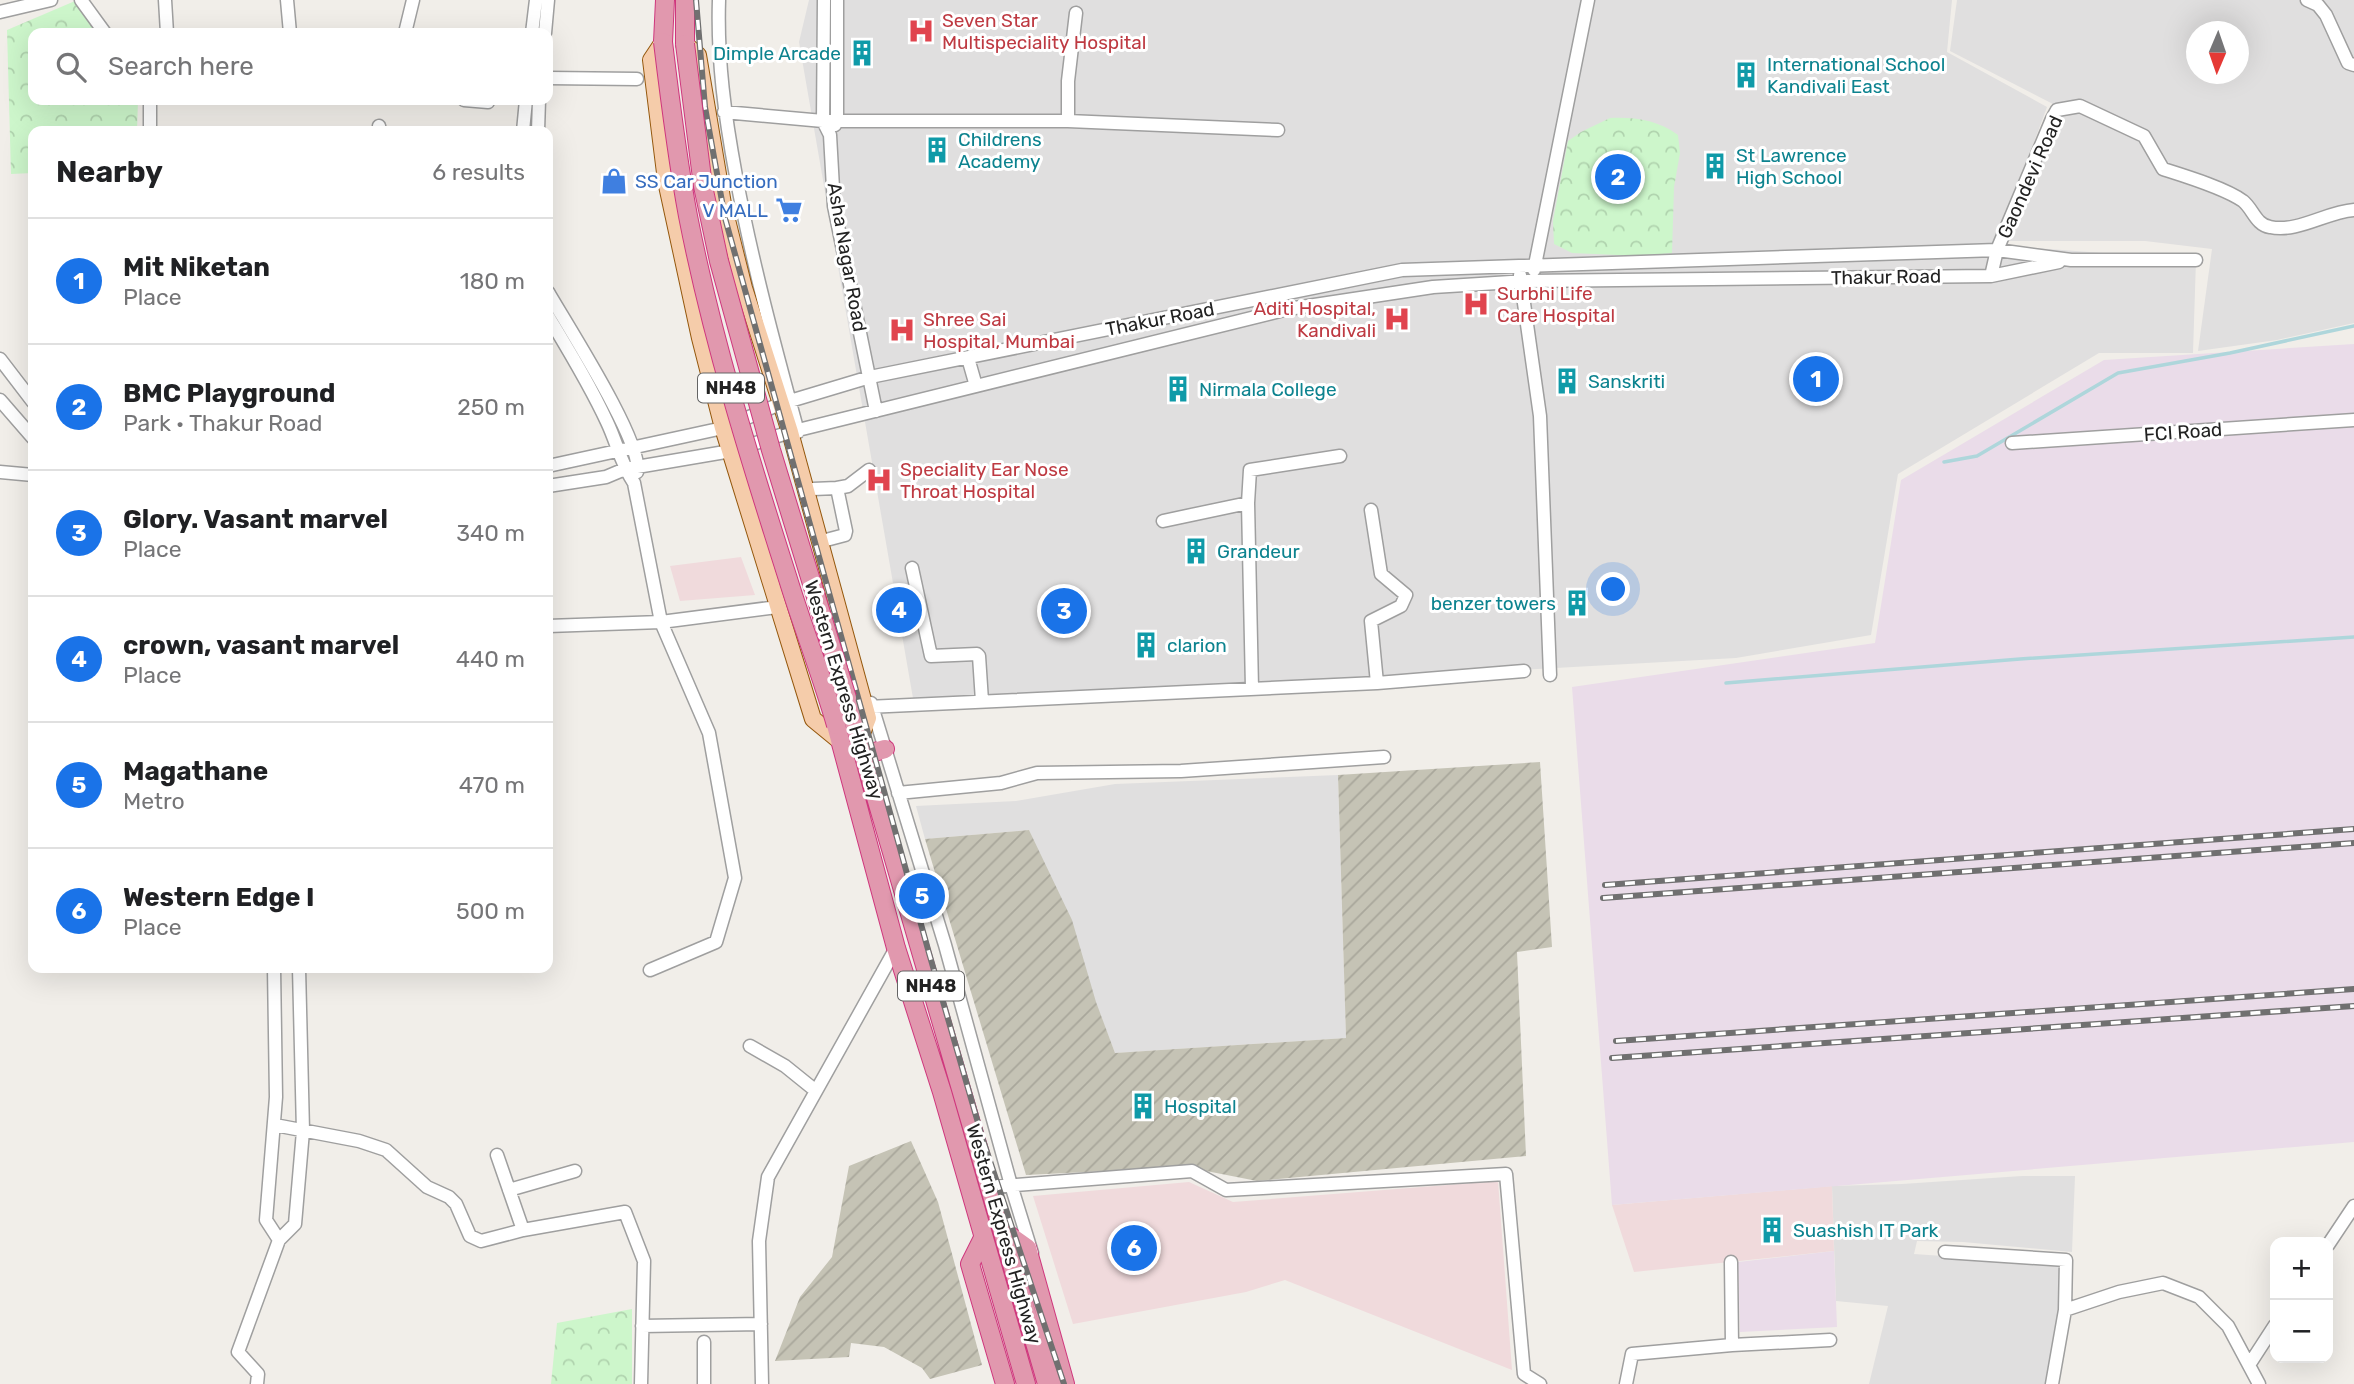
<!DOCTYPE html>
<html lang="en">
<head>
<meta charset="utf-8">
<style>
  :root { --surface:#fff; --page:#f2f2f2; --text:#202124; --muted:#757577; --line:#e0e0e0; --accent:#1a73e8 }
  body { margin:0; font-family:Rubik,sans-serif; background:var(--page); color:var(--text) }
  .controls { position:absolute; right:21px; bottom:21px; display:grid; overflow:hidden; border-radius:14px; box-shadow:0 7px 28px #0002 }
  .controls button { width:63px; height:63px; display:grid; place-items:center; padding:0; border:0; border-bottom:2px solid var(--line); background:var(--surface); color:var(--text); font:35px sans-serif }
  .compass { position:absolute; left:2186px; top:21px; width:63px; height:63px; border-radius:50%; background:var(--surface); box-shadow:0 7px 28px #0002; rotate:182deg }
  .you { position:absolute; left:1614px; top:590px; width:24px; height:24px; margin:-18px; border:5px solid #fff; border-radius:50%; background:#1a73e8; box-shadow:0 0 0 10px #1a73e833 }
  .badge { display:grid; place-items:center; width:46px; height:46px; border-radius:50%; background:var(--accent); color:#fff; font-size:23px; font-weight:700 }
  .pin { position:absolute; translate:-50% -50%; border:4px solid #fff; box-shadow:0 2px 7px #0006 }
  .list { margin:0; padding:0; list-style:none }
  h2 { display:flex; justify-content:space-between; align-items:center; height:91px; margin:0; padding:0 28px; font-size:30px }
  h2 small { font-size:23px; font-weight:400; color:var(--muted) }
  .list li { display:grid; grid-template-columns:46px 1fr auto; gap:21px; align-items:center; box-sizing:border-box; height:126px; padding:0 28px; border-top:2px solid var(--line) }
  .list b { display:block; font-size:26px; white-space:nowrap }
  .list p { margin:0; font-size:23px; white-space:nowrap; color:var(--muted) }
  .list em { font-size:23px; font-style:normal; color:var(--muted) }
  .icon { flex:none; width:38px; height:38px; fill:none; stroke:currentColor; stroke-width:2; stroke-linecap:round; stroke-linejoin:round }
  .map { position:relative; flex:none; width:2354px; height:1384px; overflow:hidden }
  .search { position:absolute; background:var(--surface); box-shadow:0 7px 28px #0002; left:28px; top:28px; width:525px; height:77px; display:flex; align-items:center; gap:18px; box-sizing:border-box; padding:0 24px; border-radius:14px; color:var(--muted); font-size:26px }
  .panel { position:absolute; background:var(--surface); box-shadow:0 7px 28px #0002; left:28px; top:126px; width:525px; height:847px; border-radius:14px }
  .map>svg:first-child { display:block }
</style>
</head>
<body>
<div class="map">
<svg width="2354" height="1384" viewBox="0 0 2354 1384">
  <defs>
    <pattern id="construction-furrows" width="10" height="10" patternUnits="userSpaceOnUse" patternTransform="scale(1.75)"><rect width="10" height="10" fill="#c5c3b5"/><path d="M-1 1l2-2M0 10L10 0M9 11l2-2" fill="none" stroke="#a9a79b"/></pattern>
    <pattern id="park-crowns" width="20" height="18" patternUnits="userSpaceOnUse" patternTransform="scale(1.75)"><rect width="20" height="18" fill="#cdf6cb"/><path d="M2 6a3 3 0 1 1 6 0M12 15a3 3 0 1 1 6 0" fill="none" stroke="#b0d3ae"/></pattern>
  </defs>
  <rect width="100%" height="100%" fill="#f1eee9"/>
  <path fill="#e0dfdf" fill-rule="evenodd" d="M809,0h1143l-5,52 100,55 -51,138 200,15 -3,93h-94l-201,121 -27,161 -135,23 -822,46 -115,-662z
    M1957,0h397v323l-77,17 -79,11 14,-102 -67,-8h-141l49,-137 -103,-53zM2196,32h42v42h-42z
    M1338,775l8,263 -231,15 -86,-223 -104,9 -9,-33 100,-5 99,-17z
    M2022,1176h53l-3,76 -109,-10 -46,-1 -3,13 145,10 3,27 -15,93h-178l19,-78 -52,-5 -4,-115 70,-2z"/>
  <path fill="#f0dadc" d="M741,557l14,38 -75,6 -10,-35z
    M1498,1181l14,189 -227,-90 -39,12 -173,32 -40,-128 156,-14 44,20z
    M1832,1186l2,65 -200,21 -22,-67z"/>
  <path fill="#eadce9" d="M2354,344v798l-742,63 -40,-518 303,-44 26,-163 203,-120z
    M1834,1251l3,76 -97,5 -2,-70z"/>
  <path fill="url(#construction-furrows)" d="M1540,762l12,185 -35,5 9,204 -269,25 -71,-14 -160,8 -101,-336 104,-9 43,90 24,82 19,51 231,-15 -8,-263z
    M911,1141l27,61 44,163 -52,14 -8,-11 -38,-21 -33,-4 -2,14 -74,4 25,-64 32,-40 17,-91z"/>
  <path fill="url(#park-crowns)" d="M75,1l21,32h-63v67h105l-1,31h-104v42l-22,1 -4,-144z
    M1610,118c26,-1 47,2 68,17l2,18 -6,34 -2,66 -32,3 -68,-3 -18,-9 -1,-23 15,-80 13,-9z
    M632,1309v75h-81l6,-61z"/>
  <g fill="none" stroke-linecap="round" stroke-linejoin="round">
    <path stroke="#aed6db" stroke-width="3.5" d="M1944,462l33,-6 141,-83 112,-20 124,-27
      M1726,683l294,-24 334,-22"/>
    <g stroke="#9f9f9f" stroke-width="15">
      <path id="minor" d="M81,0l24,33
        M165,0l2,33
        M287,0l3,33
        M719,0c-2,60 6,117 17,176 16,86 39,171 62,256
        M824,0l-1,121 7,14 4,71 42,205
        M2307,0l11,5 8,10 22,48 6,2
        M0,12l51,-12
        M405,33l8,-33
        M532,33l4,-33
        M545,33l3,-33
        M548,78l89,1
        M464,100l24,2 1,-2
        M724,112l99,9h245l210,9
        M1068,121v-40l8,-68
        M835,125l2,-5v-120
        M379,126l1,5
        M150,131v-31
        M523,131l3,-31
        M538,131l1,-31
        M1534,270l54,-270
        M1520,275l20,141 10,259
        M1991,276l6,-26 55,-131 5,-9 23,-4 64,30 19,33c22,7 62,19 80,32 10,8 13,24 27,26 28,6 56,-15 84,-17
        M548,292c17,30 96,152 89,180
        M548,316c21,35 42,69 59,106 10,21 14,42 27,61l27,139 48,111 26,145 -19,64 -66,28
        M968,358l8,28
        M0,359l33,43
        M0,400l33,38
        M2012,443l342,-23
        M548,466l175,-38 57,-24 90,-27 532,-107 595,-20 74,10h125
        M0,472l33,3
        M548,486l58,-9 19,-8 106,-18 59,-19 498,-123 145,-22 95,-6 463,-5 68,-14
        M837,488l11,-2 21,-16
        M813,489l24,-1 9,43 -1,4 -19,5
        M1371,510l10,64 25,21 -5,11 -30,15 6,62
        M1163,521l85,-18
        M912,568l19,88 46,-2 2,2 3,45
        M548,626l113,-4 116,-15
        M1252,688l-4,-185 2,-33 90,-14
        M871,703l74,242 66,240 21,68
        M867,707l510,-24 147,-12
        M898,793l103,-10 36,-10 144,-2 203,-14
        M274,968l2,129 -10,123 13,20
        M750,1046l35,20 31,25
        M275,1125l84,16 27,9 41,37 22,10 7,7 14,32 11,5 42,-11 102,-18 19,49 -3,123
        M497,1155l26,75
        M990,1187l202,-16 34,19 280,-16 18,200 16,10
        M509,1190l66,-19
        M2328,1245l26,-39
        M1945,1252l121,8 -1,50 -13,74
        M2065,1310l54,-18 44,-9 36,14 29,29 31,58
        M642,1326l119,-2
        M1732,1345l98,-5
        M2249,1365l26,-40
        M257,1384l1,-10 -20,-22 41,-112 16,-16 8,-93 -4,-163
        M704,1384v-42
        M762,1384l-3,-143 9,-64 128,-229
        M1626,1384l6,-30 100,-9 -1,-83"/>
    </g>
    <g stroke="#94570c" stroke-width="18">
      <path id="major" d="M663,42l-12,18 15,121 34,157 23,90 90,291 28,23
        M685,44l13,11 25,149 21,84 46,144 78,286 -9,23"/>
    </g>
    <g stroke="#cf377d" stroke-width="20">
      <path id="highway" d="M663,42l2,-42
        M685,44v-44
        M847,698l200,686
        M836,725l60,223 46,144 84,292
        M864,755l21,-6
        M1003,1231l24,17 38,136
        M983,1238l-13,26 35,120"/>
    </g>
    <use href="#minor" stroke="#fff" stroke-width="12"/>
    <use href="#major" stroke="#f5ccaa" stroke-width="16"/>
    <use href="#highway" stroke="#e198ae" stroke-width="18"/>
    <g stroke="#707070" stroke-width="6">
      <path id="rail" d="M696,0l9,107 20,111 204,735 54,187 81,244
        M1605,885l749,-56
        M1603,898l751,-55
        M1616,1041l738,-52
        M1612,1058l742,-52"/>
    </g>
    <use href="#rail" stroke="#fff" stroke-width="3.5" stroke-dasharray="10" stroke-linecap="butt"/>
    <g stroke="#cf377d" stroke-width="20" stroke-linecap="butt">
      <path id="highway-bridge" d="M663,42c7,58 14,116 25,174 24,123 62,244 100,363 15,49 34,97 48,146
        M685,44l18,142 16,75 52,189 76,248"/>
    </g>
    <use href="#highway-bridge" stroke="#e198ae" stroke-width="18"/>
  </g>
  <defs>
    <g id="hospital-bare" transform="scale(2.1)"><path d="M-5-5h3v3.5h4V-5h3V5h-3V1.5h-4V5h-3Z" fill="#e0444e" stroke="#fff" stroke-width="2.5" paint-order="stroke"/></g>
    <g id="building-bare" transform="scale(2.1)"><path d="M-4-6H4V6H1V3H-1V6H-4ZM-2.5-4.3h1.7v1.8h-1.7ZM.8-4.3h1.7v1.8H.8ZM-2.5-1h1.7V.8h-1.7ZM.8-1h1.7V.8H.8Z" fill="#0f9aa8" stroke="#fff" stroke-width="2.5" paint-order="stroke"/></g>
    <g id="shop-bare" transform="scale(2.1)"><path d="M-5-2.5h2.3a2.7 3.5 0 0 1 5.4 0H5L5.5 6h-11ZM-1.5-2.5h3a1.5 2.3 0 0 0-3 0Z" fill="#3f7fe0" stroke="#fff" stroke-width="2.5" paint-order="stroke"/></g>
    <g id="supermarket-bare" transform="scale(2.1)"><path d="M-6-5.5h2.5l.6 2H6L4.5 2H-2.5L-4.4-4H-6ZM-1.5 3.2a1.3 1.3 0 1 0 .1 0ZM3 3.2a1.3 1.3 0 1 0 .1 0Z" fill="#3f7fe0" stroke="#fff" stroke-width="2.5" paint-order="stroke"/></g>
  </defs>
  <g fill-rule="evenodd">
    <use href="#hospital-bare" x="921" y="31"/>
    <use href="#building-bare" x="862" y="53"/>
    <use href="#building-bare" x="1746" y="75"/>
    <use href="#building-bare" x="937" y="150"/>
    <use href="#building-bare" x="1715" y="166"/>
    <use href="#shop-bare" x="614" y="181"/>
    <use href="#supermarket-bare" x="789" y="210"/>
    <use href="#hospital-bare" x="1476" y="304"/>
    <use href="#hospital-bare" x="1397" y="319"/>
    <use href="#hospital-bare" x="902" y="330"/>
    <use href="#building-bare" x="1567" y="381"/>
    <use href="#building-bare" x="1178" y="389"/>
    <use href="#hospital-bare" x="879" y="480"/>
    <use href="#building-bare" x="1196" y="551"/>
    <use href="#building-bare" x="1577" y="603"/>
    <use href="#building-bare" x="1146" y="645"/>
    <use href="#building-bare" x="1143" y="1106"/>
    <use href="#building-bare" x="1772" y="1230"/>
  </g>
  <g text-anchor="middle" dominant-baseline="central" stroke-width="6" stroke-linejoin="round" paint-order="stroke">
    <g fill="#fff" stroke="#646464" stroke-width="2">
      <rect x="698" y="373.5" width="66" height="29" rx="5"/>
      <rect x="898" y="971.5" width="66" height="29" rx="5"/>
    </g>
    <g font-size="18" font-weight="bold" fill="#222">
      <text x="731" y="388">NH48</text>
      <text x="931" y="986">NH48</text>
    </g>
    <g font-size="19" fill="#be3a42" stroke="#fff" text-anchor="start">
      <text x="942" y="20">Seven Star<tspan x="942" dy="22">Multispeciality Hospital</tspan></text>
      <text x="1497" y="293">Surbhi Life<tspan x="1497" dy="22">Care Hospital</tspan></text>
      <text x="1376" y="308" text-anchor="end">Aditi Hospital,<tspan x="1376" dy="22">Kandivali</tspan></text>
      <text x="923" y="319">Shree Sai<tspan x="923" dy="22">Hospital, Mumbai</tspan></text>
      <text x="900" y="469">Speciality Ear Nose<tspan x="900" dy="22">Throat Hospital</tspan></text>
    </g>
    <g font-size="19" fill="#0d838f" stroke="#fff" text-anchor="start">
      <text x="841" y="53" text-anchor="end">Dimple Arcade</text>
      <text x="1767" y="64">International School<tspan x="1767" dy="22">Kandivali East</tspan></text>
      <text x="958" y="139">Childrens<tspan x="958" dy="22">Academy</tspan></text>
      <text x="1736" y="155">St Lawrence<tspan x="1736" dy="22">High School</tspan></text>
      <text x="1588" y="381">Sanskriti</text>
      <text x="1199" y="389">Nirmala College</text>
      <text x="1217" y="551">Grandeur</text>
      <text x="1556" y="603" text-anchor="end">benzer towers</text>
      <text x="1167" y="645">clarion</text>
      <text x="1164" y="1106">Hospital</text>
      <text x="1793" y="1230">Suashish IT Park</text>
    </g>
    <g font-size="19" fill="#222" stroke="#fff">
      <text transform="translate(2030 177) rotate(-66)">Gaondevi Road</text>
      <text transform="translate(847 257) rotate(80)">Asha Nagar Road</text>
      <text transform="translate(1886 277) rotate(-1)">Thakur Road</text>
      <text transform="translate(1160 319) rotate(-11)">Thakur Road</text>
      <text transform="translate(2183 432) rotate(-4)">FCI Road</text>
      <text transform="translate(844 690) rotate(73)">Western Express Highway</text>
      <text transform="translate(1004 1234) rotate(74)">Western Express Highway</text>
    </g>
    <g font-size="19" fill="#366cbe" stroke="#fff" text-anchor="start">
      <text x="635" y="181">SS Car Junction</text>
      <text x="768" y="210" text-anchor="end">V MALL</text>
    </g>
  </g>
</svg>
<div class="controls">
<button>+</button>
<button>−</button>
</div>
<svg class="compass" viewBox="-18 -18 36 36"><path d="M0-13l5 13h-10z" fill="#e53935"/><path d="M0 13l5-13h-10z" fill="#757577"/></svg>
<div class="you"></div>
<div class="pin badge" style="left:1816px;top:379px">1</div>
<div class="pin badge" style="left:1618px;top:177px">2</div>
<div class="pin badge" style="left:1064px;top:611px">3</div>
<div class="pin badge" style="left:899px;top:610px">4</div>
<div class="pin badge" style="left:922px;top:896px">5</div>
<div class="pin badge" style="left:1134px;top:1248px">6</div>
<div class="search"><svg class="icon" aria-label="search" viewBox="0 0 24 24"><circle cx="10" cy="10" r="6"/><path d="M15 15l6 6"/></svg>Search here</div>
<section class="panel">
<h2>Nearby<small>6 results</small></h2>
<ul class="list">
<li><span class="badge">1</span><div><b>Mit Niketan</b><p>Place</p></div><em>180 m</em></li>
<li><span class="badge">2</span><div><b>BMC Playground</b><p>Park · Thakur Road</p></div><em>250 m</em></li>
<li><span class="badge">3</span><div><b>Glory. Vasant marvel</b><p>Place</p></div><em>340 m</em></li>
<li><span class="badge">4</span><div><b>crown, vasant marvel</b><p>Place</p></div><em>440 m</em></li>
<li><span class="badge">5</span><div><b>Magathane</b><p>Metro</p></div><em>470 m</em></li>
<li><span class="badge">6</span><div><b>Western Edge I</b><p>Place</p></div><em>500 m</em></li>
</ul>
</section>
</div>
</body>
</html>
